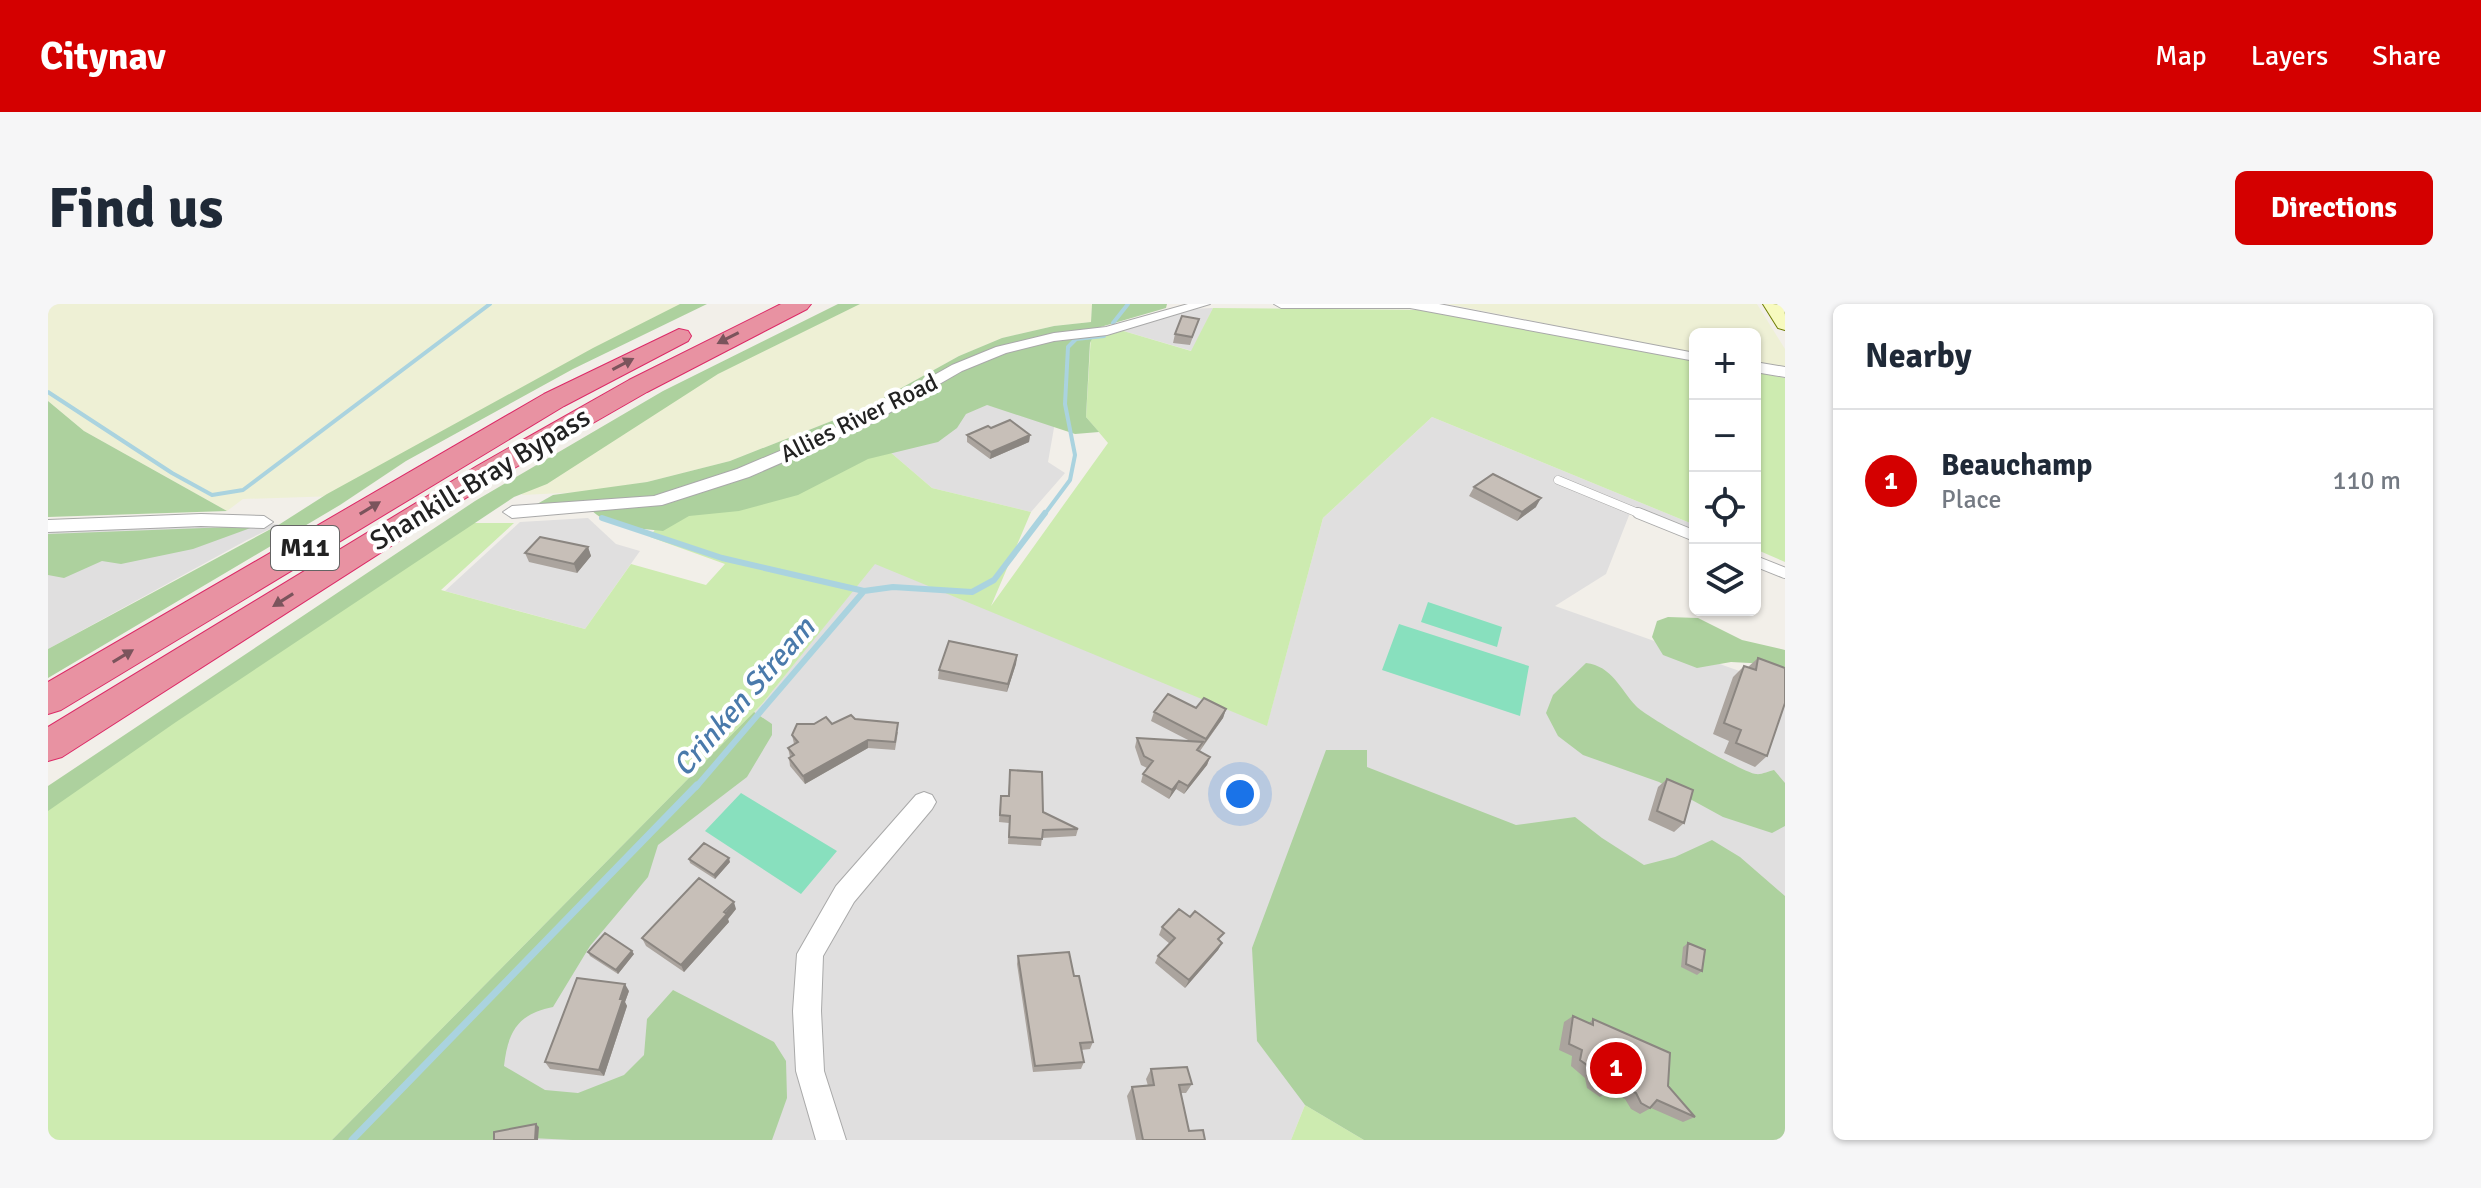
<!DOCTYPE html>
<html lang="en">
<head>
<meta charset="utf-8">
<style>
  :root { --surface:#fff; --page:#f6f6f7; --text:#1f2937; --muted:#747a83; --line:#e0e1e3; --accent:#d40000 }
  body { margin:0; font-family:Signika,sans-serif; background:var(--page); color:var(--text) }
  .controls { position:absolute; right:24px; top:24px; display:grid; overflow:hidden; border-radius:12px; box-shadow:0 2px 6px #0004 }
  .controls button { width:72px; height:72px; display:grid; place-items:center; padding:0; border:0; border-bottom:2px solid var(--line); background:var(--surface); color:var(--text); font:40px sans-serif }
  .you { position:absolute; left:1192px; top:490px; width:28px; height:28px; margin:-20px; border:6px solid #fff; border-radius:50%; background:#1a73e8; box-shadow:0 0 0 12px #1a73e833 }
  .badge { display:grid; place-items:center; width:52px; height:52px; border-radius:50%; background:var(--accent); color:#fff; font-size:26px; font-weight:700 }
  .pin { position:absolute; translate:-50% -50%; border:4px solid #fff; box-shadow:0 2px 8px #0006 }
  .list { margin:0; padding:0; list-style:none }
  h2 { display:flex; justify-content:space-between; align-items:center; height:104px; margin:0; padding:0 32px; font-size:34px }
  h2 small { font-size:26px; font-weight:400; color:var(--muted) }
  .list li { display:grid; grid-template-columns:52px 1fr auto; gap:24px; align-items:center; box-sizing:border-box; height:144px; padding:0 32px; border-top:2px solid var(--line) }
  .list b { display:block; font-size:30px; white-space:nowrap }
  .list p { margin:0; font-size:26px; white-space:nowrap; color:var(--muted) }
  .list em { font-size:26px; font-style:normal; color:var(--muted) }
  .icon { flex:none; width:44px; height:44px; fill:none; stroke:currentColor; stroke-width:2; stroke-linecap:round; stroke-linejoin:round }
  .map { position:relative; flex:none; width:1737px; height:836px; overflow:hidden; border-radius:12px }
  header { display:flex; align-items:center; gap:48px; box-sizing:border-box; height:112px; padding:0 40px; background:var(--accent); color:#fff }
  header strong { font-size:38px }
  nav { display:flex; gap:44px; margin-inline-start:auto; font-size:28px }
  .intro { display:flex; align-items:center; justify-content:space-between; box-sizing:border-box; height:192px; padding:0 48px }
  h1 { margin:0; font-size:56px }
  .button { padding:20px 36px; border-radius:12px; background:var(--accent); color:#fff; font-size:28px; font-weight:700 }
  main { display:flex; gap:48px; padding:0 48px }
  aside { flex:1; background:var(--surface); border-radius:12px; box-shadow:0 2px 6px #0004 }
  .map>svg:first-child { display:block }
</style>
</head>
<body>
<header>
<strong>Citynav</strong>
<nav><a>Map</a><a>Layers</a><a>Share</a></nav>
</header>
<div class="intro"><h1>Find us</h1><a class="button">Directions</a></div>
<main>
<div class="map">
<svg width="1737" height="836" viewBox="0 0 1737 836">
  <rect width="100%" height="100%" fill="#f2efe9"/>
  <path fill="#e0dfdf" d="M1165,4l-21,43 -72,-21 68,-21z
    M891,89l116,29 -7,40 17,11 -34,39 -99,-24 -64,-55z
    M1384,113l263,108v14l-65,-26 -24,61 -51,32 230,81v453h-421l-59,-35 -14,35h-959l430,-436 113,-141 392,162 56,-207z
    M540,214l28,26 24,7 -55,78 -140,-38 75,-69z
    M232,220l-33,16 -199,109v-118l62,-5z"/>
  <path fill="#eef0d5" d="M0,0h646l-357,192 -94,3 -16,12 -143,-80 -36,-30z
    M792,0h252l-1,18 -37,4 -52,12 -43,18 -92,51 -137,54 -83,21 -63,10 -62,3 2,-8 114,-71z
    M1399,0h310l28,45v19l-30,-5v-29h-60v19z"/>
  <path fill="#cdebb0" d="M1165,4l216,2 266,51v164l-263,-108 -109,101 -56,208 -392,-162 -113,140 -430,436h-284v-339l411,-278h55l-73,67 144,39 46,-65 75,21 19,-21 -75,-27 21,-32 197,-72 64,55 99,24 -40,94 117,-163 -22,-26 5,-82 29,-5 71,21z
    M1707,68l30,6v184l-30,-13z
    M1257,801l59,35h-73z"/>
  <path fill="#add19e" d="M632,0h27l-134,65 -167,92 -66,44 -292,173v-29l232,-125 47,-30 266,-146z
    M790,0h22l-142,70 -171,110 -33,13 -338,225 -128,89v-25l427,-285 188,-110z
    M1044,0h75l-1,4 -69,20 -7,15 -4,74 13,15 -24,2 -88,-29 -21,9 -9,14 -19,14 -70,17 -70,36 -59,16 -50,5 -26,15c-25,-3 -61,-4 -76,-26l-46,4 -4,-5 16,-9 94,-13 83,-21 137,-54 92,-51 43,-18 52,-12 37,-4z
    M0,97l36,30 143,80 -179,6z
    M208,222l-63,23 -72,15 -19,-3 -38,17 -16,-3v-41z
    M1620,313l30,1 44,22 43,10v32l-16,-18 -38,-2 -34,6 -34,-13 -11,-18 5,-16z
    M1538,359c26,3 34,26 50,43 9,10 109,68 120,68 5,1 13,-3 18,-4l11,13v43l-13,7 -49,-16 -64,-35 -76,-27 -25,-19 -12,-23 7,-18z
    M706,408l18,12v11l-25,42 -89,68 -10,32 -58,69 -37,61c-35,7 -45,24 -49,59l41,24 33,3 46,-18 20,-20 3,-36 26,-29 101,52 12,19 1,37 -15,42h-200l-61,-3 -3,3h-176z
    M1278,446h41v17l149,58 59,-8 27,21 42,27 31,-8 37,-17 28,17 45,39v244h-421l-59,-35 -48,-64 -5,-93z"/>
  <path fill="#88e0be" d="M1380,298l74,25 -5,20 -76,-25z
    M1351,320l130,42 -9,50 -138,-46z
    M693,489l96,58 -36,43 -96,-63z"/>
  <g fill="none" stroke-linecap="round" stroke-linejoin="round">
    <path stroke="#aad3df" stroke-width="4" d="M1065,19l15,-19
      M0,88l124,81 40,22 31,-5 247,-186
      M996,211l26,-35 5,-25 -10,-51 3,-57 8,-8 28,-3"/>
    <path stroke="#aad3df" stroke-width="6" d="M554,214l120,40 142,33
      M648,483l168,-196 29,-4 79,5 22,-12 51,-67"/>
    <path stroke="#aad3df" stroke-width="7" d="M304,836l345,-355"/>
    <g stroke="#a9a9a9" stroke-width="9">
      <path id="lane-far1" d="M1510,176l85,35"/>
    </g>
    <g stroke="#a9a9a9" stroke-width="12">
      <path id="lane" d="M1590,209l57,23
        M1707,257l30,12"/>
    </g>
    <g stroke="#a9a9a9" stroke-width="2">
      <path id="street" d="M1140,0h22l-103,31 -53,6 -48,12 -44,18 -92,53 -121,53 -87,28 -150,13 -9,-6 9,-6 142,-10 83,-27 121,-51 94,-53 44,-18 58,-14 52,-6z
        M1226,0h165l256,49v8l-285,-53h-129z
        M1707,58l30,5v10l-30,-5z
        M153,210l63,2 9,6 -9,6 -63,-2 -153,6v-12z
        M876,488l8,3 4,7 -4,7 -78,93 -31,54 -2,55 3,60 22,69h-30l-20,-69 -3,-60 4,-57 39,-68 80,-91z"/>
    </g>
    <g stroke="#707d05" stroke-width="2">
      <path id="secondary" d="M1715,0h18l4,5v21l-7,-2z"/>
    </g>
    <g stroke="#dc2a67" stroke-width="2">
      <path id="highway" d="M733,0h30l-4,5 -160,83 -150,86 -435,279 -14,4v-34l429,-261 152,-86z
        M631,25l9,2 3,5 -3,5 -124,65 -503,304 -13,4v-32l496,-288z"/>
    </g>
    <use href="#lane-far1" stroke="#fff" stroke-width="8"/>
    <use href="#lane" stroke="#fff" stroke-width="10"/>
    <use href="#street" fill="#fff" fill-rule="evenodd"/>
    <use href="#secondary" fill="#f7fabf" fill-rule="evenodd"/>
    <use href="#highway" fill="#e892a2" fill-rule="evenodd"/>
  </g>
  <path fill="#aba49e" d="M1151,15l-9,26 -17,-2 2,-9z
    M943,124l39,7 -1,7 -39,17 -23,-17v-7z
    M1426,183l62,20 -19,14 -48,-25z
    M540,243l3,9 -14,17 -48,-11 -4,-9z
    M969,351l-1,9 -9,28 -69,-13 1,-9z
    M1710,354l9,98 -12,11 -31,-14 5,-12 -16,-7 20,-57 11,-11 4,1z
    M1148,404l30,1 -3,9 -23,33 10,6 -3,8 -23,29 -8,-5 -7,10 -28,-17 2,-8 4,-6 -6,-3 -6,-18 2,-9 53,3 -39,-20 3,-9z
    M807,415l43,13 -3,18 -27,-2 -63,36 -15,-18 -1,-8 1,-1 -2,-9 6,-4 -2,-9z
    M962,466l33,42 35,17 -2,7 -34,2 -1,8 -33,-2 1,-21 -10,-1 1,-19 8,-7z
    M1619,475l17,44 -10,9 -26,-12 10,-33z
    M641,555l41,3 -15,17 -25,-16z
    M688,605l-8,10 1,3 -45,50 -38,-26 -4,-8z
    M1114,623l58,14 2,2 -4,7 -33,38 -30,-25 3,-7 12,-12 -11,-9z
    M1640,639l14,28 -5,4 -16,-8 2,-20z
    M540,648l46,2 -16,20 -28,-18z
    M970,652l56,20 19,66 -3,7 -9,1 3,12 -3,7 -48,3 -16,-108z
    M581,687l-4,11 2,4 -23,70 -54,-7 -5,-7z
    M1525,712l16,7 4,-4 75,67 27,31 -12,5 -32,-14 -11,6 -9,-5 -6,-10 -16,-8 -9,6 -13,-9 -2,-10 -14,-12 1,-10 -13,-6 5,-28z
    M1103,765l41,15 -6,9h-5l8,38 16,9h-69l-9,-44 5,-9 16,-1 -2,-7z"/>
  <path fill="#8b8681" d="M982,131l-1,7 -39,17 1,-7z
    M1493,194l-5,9 -19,14 5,-9z
    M540,243l3,9 -14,17 -3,-9z
    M969,351l-1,9 -9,28 1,-8z
    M1178,405l-3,9 -21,29 4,-8z
    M820,436v8l-63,36 -2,-8z
    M1162,453l-3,8 -23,29 4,-8z
    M1131,477l-3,8 -7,10 3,-9z
    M681,554l1,4 -15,17 -1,-4z
    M686,598l2,7 -8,10 1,3 -45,50 -3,-7z
    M1174,639l-4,7 -33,38 4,-8z
    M584,647l2,3 -16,20 -2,-4z
    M577,680l4,7 -4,11 2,4 -23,70 -5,-6z
    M488,820l3,3 -1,13h-3z"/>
  <path fill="#c7bfb8" stroke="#8b8681" stroke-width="2" d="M1134,12l17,3 -7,18 -17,-3z
    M962,116l20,15 -39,17 -24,-17 21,-9 3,2z
    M1445,170l48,24 -19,14 -48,-25z
    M492,233l48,10 -14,17 -49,-11z
    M901,337l68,14 -9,29 -69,-14z
    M1710,354l27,10v35l-18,53 -31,-13 5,-13 -17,-7 20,-57 12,4z
    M1120,390l28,14 8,-10 22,11 -20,30 -52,-27z
    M803,411l4,4 43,4 -3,19 -27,-2 -65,36 -14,-18 5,-3 -6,-7 10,-6 -6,-7 5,-11h17l12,-7 6,7z
    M1089,434l66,4 -6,8 13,7 -22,29 -9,-5 -7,9 -29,-16 10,-13 -9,-5z
    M962,466l32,2 1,40 35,17 -35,1 -1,9 -33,-2 1,-21 -10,-1 1,-19h8z
    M1619,475l26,11 -9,33 -27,-12z
    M656,539l25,15 -15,17 -25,-16z
    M651,574l35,24 -10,10 3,2 -46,51 -39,-27z
    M1131,605l11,8 5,-6 29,22 -6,6 4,4 -33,37 -31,-24 17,-18 -13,-11z
    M557,629l27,18 -16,19 -28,-18z
    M1640,639l17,7 -3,21 -16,-7z
    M1021,648l5,24h5l14,66 -13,1 4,19 -49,4 -17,-110z
    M529,674l48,6 -5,15h3l-24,71 -54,-8z
    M1525,712l20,9v-6l77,34 -2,33 27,31 -38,-17 -7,8 -9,-5 -5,-10 -20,-10 -6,8 -13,-10 -2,-10 -15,-11 2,-10 -13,-6z
    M1139,763l5,17 -13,1 10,46 14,-1 2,10h-62l-11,-53 22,-2 -3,-16z
    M488,820l-1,16h-41v-8z"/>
  <defs><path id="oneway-solid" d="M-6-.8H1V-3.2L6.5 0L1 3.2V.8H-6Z" transform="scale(2)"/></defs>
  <g fill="#7b545c">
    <use href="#oneway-solid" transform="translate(680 34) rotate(153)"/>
    <use href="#oneway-solid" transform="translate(575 60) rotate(-28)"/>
    <use href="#oneway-solid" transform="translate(322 204) rotate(-31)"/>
    <use href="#oneway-solid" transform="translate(235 296) rotate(148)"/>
    <use href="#oneway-solid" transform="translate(75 352) rotate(-31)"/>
  </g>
  <g text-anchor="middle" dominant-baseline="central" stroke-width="8" stroke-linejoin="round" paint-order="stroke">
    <g font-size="24" fill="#222" stroke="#fff">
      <text transform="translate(811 114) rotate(-26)">Allies River Road</text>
    </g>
    <rect fill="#fff" stroke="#646464" stroke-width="2" x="223" y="222" width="68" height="44" rx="6"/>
    <g font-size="26" font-weight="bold" fill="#222">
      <text x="257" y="244">M11</text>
    </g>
    <g font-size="28" fill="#222" stroke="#fff">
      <text transform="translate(432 175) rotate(-31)">Shankill-Bray Bypass</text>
    </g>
    <g font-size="30" font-style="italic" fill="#4a7aab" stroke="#fff">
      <text transform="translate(696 393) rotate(-49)">Crinken Stream</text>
    </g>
  </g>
</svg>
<div class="controls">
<button>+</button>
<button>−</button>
<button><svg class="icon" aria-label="locate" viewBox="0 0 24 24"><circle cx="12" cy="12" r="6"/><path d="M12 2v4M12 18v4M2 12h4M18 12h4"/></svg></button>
<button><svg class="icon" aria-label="layers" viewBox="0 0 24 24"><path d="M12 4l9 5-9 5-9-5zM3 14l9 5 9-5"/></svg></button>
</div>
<div class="you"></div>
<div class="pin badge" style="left:1568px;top:764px">1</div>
</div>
<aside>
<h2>Nearby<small></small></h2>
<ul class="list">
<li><span class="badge">1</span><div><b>Beauchamp</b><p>Place</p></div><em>110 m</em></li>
</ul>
</aside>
</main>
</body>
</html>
